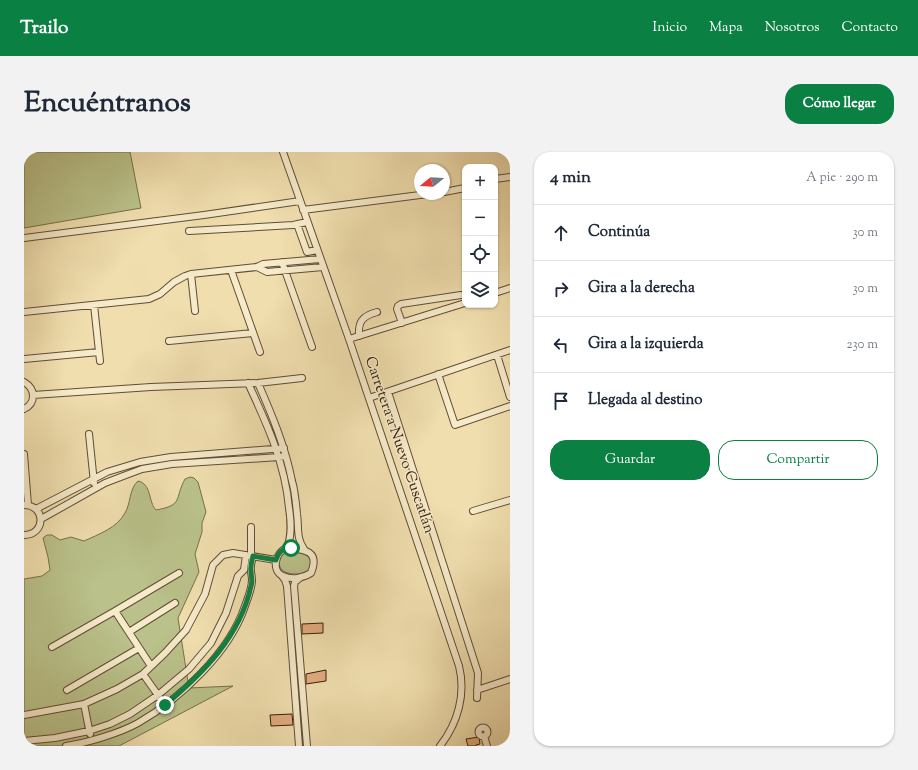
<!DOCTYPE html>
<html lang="es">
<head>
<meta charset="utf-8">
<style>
  :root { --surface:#fff; --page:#f2f2f3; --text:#1f2937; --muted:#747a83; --line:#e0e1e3; --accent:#0b8043 }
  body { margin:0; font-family:"Sorts Mill Goudy",serif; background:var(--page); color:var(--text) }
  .controls { position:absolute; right:12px; top:12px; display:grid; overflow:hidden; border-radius:8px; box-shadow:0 1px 3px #0004 }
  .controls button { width:36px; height:36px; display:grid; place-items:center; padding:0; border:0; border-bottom:1px solid var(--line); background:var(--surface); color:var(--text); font:20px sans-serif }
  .compass { position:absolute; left:390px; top:12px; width:36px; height:36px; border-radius:50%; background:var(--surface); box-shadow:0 1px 3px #0004; rotate:252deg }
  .stop { position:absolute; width:12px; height:12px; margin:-9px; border:3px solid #0b8043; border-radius:50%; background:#fff }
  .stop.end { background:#0b8043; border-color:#fff; box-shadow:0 1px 4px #0008 }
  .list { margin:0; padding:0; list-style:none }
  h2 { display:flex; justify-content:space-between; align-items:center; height:52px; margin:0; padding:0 16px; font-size:17px }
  h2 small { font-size:13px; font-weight:400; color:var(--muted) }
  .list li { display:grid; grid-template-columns:26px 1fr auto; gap:12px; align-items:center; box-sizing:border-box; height:56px; padding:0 16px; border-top:1px solid var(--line) }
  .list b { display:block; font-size:15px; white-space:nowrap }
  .list em { font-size:13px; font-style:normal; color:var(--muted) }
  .actions { display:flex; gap:8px; padding:12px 16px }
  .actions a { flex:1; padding:9px 0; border:1px solid var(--accent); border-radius:16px; text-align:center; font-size:14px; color:var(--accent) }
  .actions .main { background:var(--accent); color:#fff }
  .icon { flex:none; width:22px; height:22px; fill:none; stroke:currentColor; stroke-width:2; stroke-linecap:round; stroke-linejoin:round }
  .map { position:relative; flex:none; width:486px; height:594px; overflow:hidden; border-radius:16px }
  header { display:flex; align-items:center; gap:24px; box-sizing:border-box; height:56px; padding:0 20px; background:var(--accent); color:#fff }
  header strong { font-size:19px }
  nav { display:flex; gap:22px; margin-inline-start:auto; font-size:14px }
  .intro { display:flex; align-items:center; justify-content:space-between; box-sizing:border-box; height:96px; padding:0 24px }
  h1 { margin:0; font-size:28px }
  .button { padding:10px 18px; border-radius:16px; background:var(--accent); color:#fff; font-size:14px; font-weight:700 }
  main { display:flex; gap:24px; padding:0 24px }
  aside { flex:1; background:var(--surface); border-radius:16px; box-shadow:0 1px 3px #0004 }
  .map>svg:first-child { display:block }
</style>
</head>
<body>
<header>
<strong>Trailo</strong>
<nav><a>Inicio</a><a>Mapa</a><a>Nosotros</a><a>Contacto</a></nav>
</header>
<div class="intro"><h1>Encuéntranos</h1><a class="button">Cómo llegar</a></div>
<main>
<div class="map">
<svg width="486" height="594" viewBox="0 0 486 594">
  <rect width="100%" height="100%" fill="#f0deae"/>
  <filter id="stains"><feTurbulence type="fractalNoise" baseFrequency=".005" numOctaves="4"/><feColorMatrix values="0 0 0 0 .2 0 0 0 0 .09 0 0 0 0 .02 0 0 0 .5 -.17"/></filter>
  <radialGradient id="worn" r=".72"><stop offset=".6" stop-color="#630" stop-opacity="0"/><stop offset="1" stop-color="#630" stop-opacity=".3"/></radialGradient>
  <path fill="#bac18a" stroke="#766f4a" d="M0,0h106l11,56 -117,20z
    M166,325l4,1 4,4 8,30 -4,11v9l-7,22 4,18 -21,46 11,70 44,-2 -114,60h-95v-167l18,-3 8,-6 -2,-13 -5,-19 4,-3h5l8,5 11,-3 13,4c15,-7 33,-13 41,-28 6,-10 4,-24 13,-32 14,3 10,21 18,29 28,-5 18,-11 29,-31z
    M262,400c13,-1 35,4 21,20 -10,4 -32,3 -27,-13 1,-4 3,-5 6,-7z
    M266,432l2,1 9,120h-3z"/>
  <path fill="#e3ac80" stroke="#331d0b" d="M299,471v10l-21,1v-10z
    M302,518v11l-20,3v-10z
    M268,562l1,11 -22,1 -1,-11z
    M455,585l1,7 -4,1v1h-8l-2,-7z"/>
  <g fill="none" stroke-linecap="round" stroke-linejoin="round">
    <g stroke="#624d34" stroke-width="8">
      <path id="minor" d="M259,0l66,187 110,327c7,28 -1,57 -19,80
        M471,27l15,-2
        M420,40l21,-4
        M279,58l125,-16
        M273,72l10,28 10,-2
        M165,79l104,-6 14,-3
        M0,86l180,-23 96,-14
        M258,110l30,85
        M233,115l10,5 56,-5
        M207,118l29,82
        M167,122l4,37
        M471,141l15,-5
        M70,153l6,56
        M0,160l125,-13 11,-5 14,-12 11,-6 6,-2 66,-7 6,-3 57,-5
        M378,171l-5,-14 1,-3 3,-2 60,-9
        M335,184c-1,-14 3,-20 18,-24
        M325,187l116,-36
        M145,189l84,-8
        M473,203l13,42
        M0,207l75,-7
        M414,222l17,51 55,-19
        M0,230c12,7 12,21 0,27
        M224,231c19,41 37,80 41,125 2,14 3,27 -2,40
        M234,231c14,32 27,63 34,98 3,10 4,22 5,33 2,13 -1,24 7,35
        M364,240l90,281 -1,25
        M9,243l118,-8 107,-4 44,-5
        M345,246l141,-48
        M65,282l5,49
        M0,302l4,51
        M0,353c22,0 22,30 0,30
        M12,357l71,-37 33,-10 31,-5 113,-9
        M449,359l37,-11
        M17,367l64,-36 21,-8 16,-6 30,-5 107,-7 7,-1
        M263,396c18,1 33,3 24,25 -8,5 -19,7 -28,3 -12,-5 -8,-24 4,-28z
        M227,404v-29
        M258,424l3,4 2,6 12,160
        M276,426l-5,4 -1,4 13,160
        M91,459l64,-38
        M105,480l46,-29
        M28,495l63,-36 36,55
        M119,522l22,31
        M43,538l72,-42
        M453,538l33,-11
        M60,552l6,30
        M0,563l60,-11 33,-15 26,-15 22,-21 21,-23 19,-36 8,-29 10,-10 10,-2 43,7
        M454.5 580a4.5 4.5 0 1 1 9 0a4.5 4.5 0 1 1-9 0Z
        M460,584l3,10
        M0,589l31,-3 34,-7 21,-7 20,-10 28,-19 31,-26 22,-26 15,-30 12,-37 6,-6 2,-15
        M42,594c21,-3 54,-13 72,-23 42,-24 92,-71 107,-117 3,-8 7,-18 7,-26 0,-4 -1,-6 -1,-9 -1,-5 1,-10 2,-15"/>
    </g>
    <use href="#minor" stroke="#f5eaca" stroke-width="6"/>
  </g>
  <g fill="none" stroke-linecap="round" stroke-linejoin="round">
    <path stroke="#0b8043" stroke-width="5" d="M141,553c38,-32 75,-68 86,-119 2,-6 0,-9 0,-15 -1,-5 1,-10 2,-15l23,4c2,-8 7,-12 15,-12"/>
  </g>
  <g text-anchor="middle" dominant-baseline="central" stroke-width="3" stroke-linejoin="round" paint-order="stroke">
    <g font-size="15" fill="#331d0b" stroke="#f5eaca">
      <text transform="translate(375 293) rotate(71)">Carretera a Nuevo Cuscatlán</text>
    </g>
  </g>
  <rect width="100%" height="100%" filter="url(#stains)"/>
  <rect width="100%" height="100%" fill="url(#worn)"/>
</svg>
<div class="controls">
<button>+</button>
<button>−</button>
<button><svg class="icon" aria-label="locate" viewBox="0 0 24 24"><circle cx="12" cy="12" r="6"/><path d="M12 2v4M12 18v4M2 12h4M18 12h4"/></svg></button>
<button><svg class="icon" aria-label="layers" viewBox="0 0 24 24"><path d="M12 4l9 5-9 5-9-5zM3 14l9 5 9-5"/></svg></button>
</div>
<svg class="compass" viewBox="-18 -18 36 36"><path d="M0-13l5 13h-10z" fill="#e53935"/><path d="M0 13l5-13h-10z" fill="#747a83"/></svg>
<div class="stop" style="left:267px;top:396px"></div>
<div class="stop end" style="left:141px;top:553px"></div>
</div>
<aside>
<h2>4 min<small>A pie · 290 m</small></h2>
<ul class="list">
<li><svg class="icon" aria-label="ahead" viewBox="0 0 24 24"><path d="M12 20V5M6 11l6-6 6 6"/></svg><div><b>Continúa</b></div><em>30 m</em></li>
<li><svg class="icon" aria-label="right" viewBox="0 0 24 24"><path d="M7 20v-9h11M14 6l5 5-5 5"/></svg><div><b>Gira a la derecha</b></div><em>30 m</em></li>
<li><svg class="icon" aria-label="left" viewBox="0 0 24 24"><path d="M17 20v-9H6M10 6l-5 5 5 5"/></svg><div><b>Gira a la izquierda</b></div><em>230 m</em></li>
<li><svg class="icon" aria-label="arrive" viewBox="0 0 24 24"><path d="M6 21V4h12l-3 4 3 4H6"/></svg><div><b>Llegada al destino</b></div></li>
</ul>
<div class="actions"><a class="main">Guardar</a><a>Compartir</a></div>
</aside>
</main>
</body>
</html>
